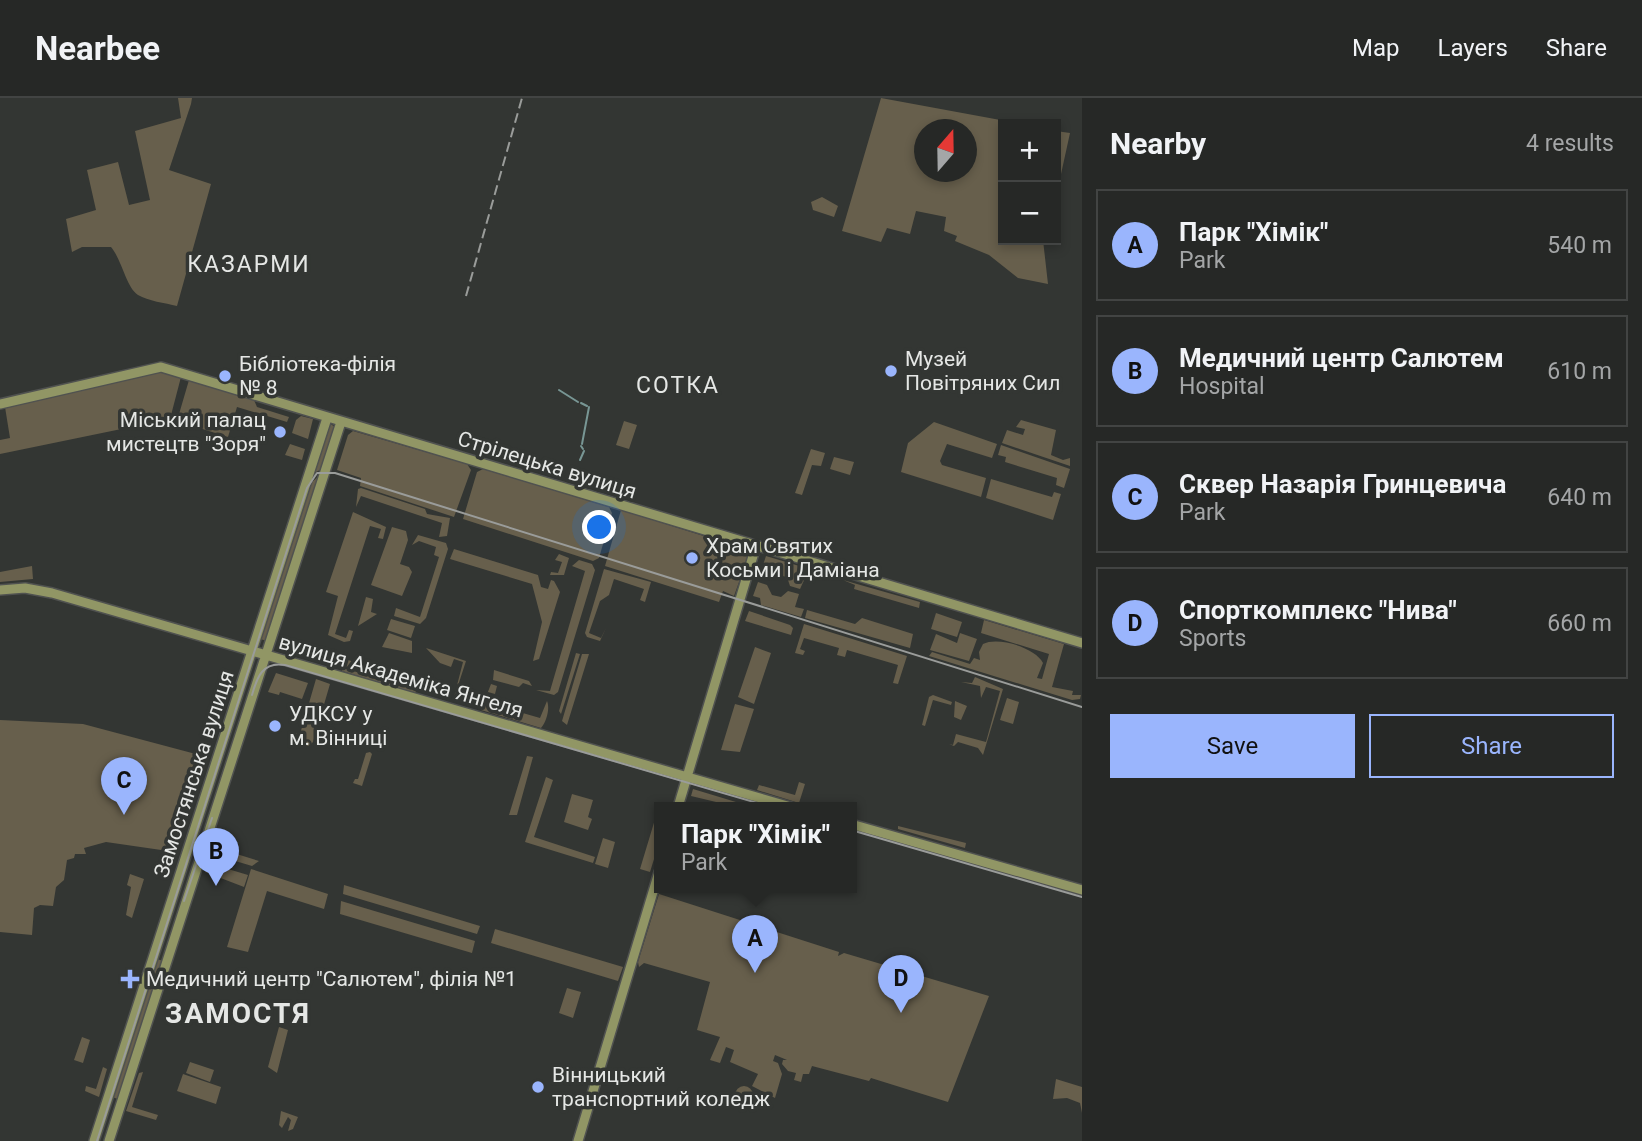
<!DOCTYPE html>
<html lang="en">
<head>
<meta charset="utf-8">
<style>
  :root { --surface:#262826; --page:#323432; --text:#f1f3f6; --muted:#a4a6a7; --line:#424443; --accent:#9ab5fd }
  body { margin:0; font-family:Roboto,sans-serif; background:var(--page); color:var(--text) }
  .controls { position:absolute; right:21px; top:21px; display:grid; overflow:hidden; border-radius:0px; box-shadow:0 4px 10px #0003 }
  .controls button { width:63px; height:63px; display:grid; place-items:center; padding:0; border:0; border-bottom:2px solid var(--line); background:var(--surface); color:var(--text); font:35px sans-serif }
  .compass { position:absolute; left:914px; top:21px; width:63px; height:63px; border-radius:50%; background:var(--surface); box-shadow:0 4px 10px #0003; rotate:20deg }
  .you { position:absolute; left:600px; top:430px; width:24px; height:24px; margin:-18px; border:5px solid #fff; border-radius:50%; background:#1a73e8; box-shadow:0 0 0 10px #1a73e833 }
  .badge { display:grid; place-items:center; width:46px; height:46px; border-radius:50%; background:var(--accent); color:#111; font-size:23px; font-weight:700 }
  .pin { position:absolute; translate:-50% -58px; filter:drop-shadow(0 2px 4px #0008) }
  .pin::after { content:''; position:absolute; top:37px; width:24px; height:21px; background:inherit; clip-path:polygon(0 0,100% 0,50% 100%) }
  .popup { position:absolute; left:654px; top:704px; width:203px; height:91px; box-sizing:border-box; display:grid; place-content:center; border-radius:0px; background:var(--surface); filter:drop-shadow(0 2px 5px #0005); font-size:23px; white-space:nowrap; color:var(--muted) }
  .popup b { font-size:26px; color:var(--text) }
  .popup::after { content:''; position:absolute; left:50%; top:100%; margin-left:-14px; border:14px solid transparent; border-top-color:var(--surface) }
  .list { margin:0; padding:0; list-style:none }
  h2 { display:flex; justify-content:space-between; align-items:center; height:91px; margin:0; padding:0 28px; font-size:30px }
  h2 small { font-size:23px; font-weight:400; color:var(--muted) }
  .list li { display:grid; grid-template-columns:46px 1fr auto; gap:21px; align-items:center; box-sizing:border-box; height:112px; margin:0 14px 14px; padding:0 14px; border:2px solid var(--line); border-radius:0px }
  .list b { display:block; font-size:26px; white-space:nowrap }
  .list p { margin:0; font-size:23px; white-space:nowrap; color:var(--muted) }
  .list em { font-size:23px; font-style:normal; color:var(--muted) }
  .actions { display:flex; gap:14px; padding:21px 28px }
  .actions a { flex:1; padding:16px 0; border:2px solid var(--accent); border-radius:0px; text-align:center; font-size:24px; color:var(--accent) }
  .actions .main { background:var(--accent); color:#111 }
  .map { position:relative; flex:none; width:1082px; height:1043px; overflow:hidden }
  header { display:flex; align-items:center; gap:42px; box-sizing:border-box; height:98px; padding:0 35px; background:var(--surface); border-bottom:2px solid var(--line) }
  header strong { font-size:33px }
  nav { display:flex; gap:38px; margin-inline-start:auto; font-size:24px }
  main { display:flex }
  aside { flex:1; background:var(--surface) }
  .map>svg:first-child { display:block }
</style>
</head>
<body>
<header>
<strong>Nearbee</strong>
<nav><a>Map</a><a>Layers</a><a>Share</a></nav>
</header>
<main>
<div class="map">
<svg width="1082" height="1043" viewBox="0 0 1082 1043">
  <rect width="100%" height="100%" fill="#333633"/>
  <path fill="#675f4c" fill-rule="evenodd" d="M178,0h14l-1,6 -22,66 42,14 -34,122c-12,-3 -29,-5 -39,-11 -12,-8 -16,-35 -27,-48h-29l-10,5 -6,-33 30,-9 -9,-40 31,-8 11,43 21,-5 -15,-69 46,-13z
    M881,0l141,26h-19v116h40l5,44 -30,-6 -29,-23 -34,-14 2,-5 -13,-5 2,-14 -30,-6 -6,23 -23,-6 -6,14 -39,-11zM925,32h42v42h-42z
    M1056,33l14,2 -14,64z
    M822,99l16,9 -4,11 -21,-7 -2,-8z
    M161,273l20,6 -11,42 -170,35v-14l10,-2 -5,-31z
    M189,282l65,20 3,7 32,10 -2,5 -50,-15 -9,30 -51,-16z
    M301,318l12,3 -5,20 -16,-6 4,-13z
    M1021,322l35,10 -5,25 12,5 7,-2v8l-68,-23 5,-13 16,5 2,-6 -9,-2z
    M624,323l13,4 -8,24 -13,-4z
    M934,324l63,22 -5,14 -45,-14 -7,17 2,4 44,13 -5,19 -80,-25 7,-29z
    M329,325l6,4 -13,42 -8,4z
    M353,333l114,33 4,6 -17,47 -94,-31 1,-8 -24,-8 11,-35z
    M290,346l15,5 -3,11 -17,-5z
    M1001,347l69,24 -6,19 -8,-3 1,-7 -52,-16 1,-5 -8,-2z
    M811,351l14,4 -4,13 -9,-1 -10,30 -7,-2z
    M834,359l20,5 -4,13 -20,-6z
    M483,371l126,38 3,6 -13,45 -6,3 -130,-42 14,-47z
    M321,376l-54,167 -7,-2 51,-156z
    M991,381l61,18 2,-5 7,2 -8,26 -67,-22z
    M361,390l64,21 2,5 23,4 -3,18 -8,1 3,-14 -81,-27 -5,11 2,-18z
    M621,412l124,39 3,8 -14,39 -11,-5 -4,11 -114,-36z
    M353,414l33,15 -3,12 -5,-1 3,-9 -11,-3 -35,108 11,4 3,-8 4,1 -3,10 -6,1 -16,-7 10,-39 -12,-4z
    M392,429l14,4 2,9 -8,24 9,3 3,5 -10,24 -31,-11z
    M418,437l28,8 2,6 -22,69 -6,6 -26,-8 2,-8 24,9 19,-60 -5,-2 2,-8 -17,-6 -7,4z
    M454,451l84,26 3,12 7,2 3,-9 3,1 6,11 -21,67 -6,2 9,-39 -10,-38 -82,-25z
    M559,456l10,4 -5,17h-14l1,-3 7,1 4,-11 -7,-2z
    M766,458l70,21 -1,2 -29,-3 -6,13 -10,-3 -3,-9 -9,-2 -10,5 -9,-3z
    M579,462l13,4 3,6 -37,122 -4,3 -18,-5 14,1 35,-120 -13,-5z
    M32,468l1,13 -33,3v-10z
    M604,471l47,13 -6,20 -5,-2 4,-11 -30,-10 -5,16 -9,6 -11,32 12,5 5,-10 -6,13 -13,-4 -2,-4z
    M843,482l77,22 -1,6 -65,-19 1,-4z
    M758,484l9,3 5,10 9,2 7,-6 11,3 -4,13 9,2 -3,8 -40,-12 -1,-7 -7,-2z
    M366,499l7,2 -2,13 6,2 -19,12z
    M807,512l48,14 7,-6 51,16 -3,14 -105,-30z
    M749,513l41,14 3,3 -2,7 -46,-14z
    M936,515l26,9 -5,15 -26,-8z
    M391,521l24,7 -4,12 -24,-8z
    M984,522l80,24 -12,43 21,4 -1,4h9l-1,4 -8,1 -143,-44 3,-4 38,12 4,-6 6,2 -1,-8 4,-8c15,-8 53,4 60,19l-6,15 5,1 7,-25 -68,-21z
    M804,526l103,32 -9,28 -5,-1 5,-18 -51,-15 -2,7 -8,-2 2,-7 -35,-10 -4,11 5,2 -2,4 -8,-2z
    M389,535l23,8v12l-30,-6z
    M960,535l17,6 -8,22 -39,-11 6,-16 21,9z
    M755,549l16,6 -17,51 -16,-7z
    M426,550l40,13 -13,40 10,-39 -9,-3 -3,8 -11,-4z
    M576,555l4,1 -19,60 -2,-3z
    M582,556h7l-22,71 -5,-4z
    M338,559l97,29 11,5 -4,3 -105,-30z
    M343,570l74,22 -3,3 -72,-22z
    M494,572l35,11 3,5 -9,-3 -4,4 -26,-7z
    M276,575l32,10 -6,16 -22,-7 -1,3 -11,-3z
    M975,579l28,12 -20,66 -5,-7 -20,-6 -4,4 -5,-2 4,1 3,-11 30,8 14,-51 -14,-4 -5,11 -1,-12 -19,-4 11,1z
    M316,581l14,5 -17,58 -4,4 -19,-5 3,-9 7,2z
    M491,586l6,2 -2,8 -7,-2 -3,10 55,16 7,-17c3,7 0,20 -6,27l-60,-18z
    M933,597l19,7 -1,3 -18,-5 -8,26 -3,-1 7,-28z
    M1007,600l12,4 -6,22 -13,-4z
    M955,603l12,5 -6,14 -7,-3z
    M735,606l19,5 -14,43 -19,-2z
    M0,622l83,4 124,33 -32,95 -69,-10 -22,6 2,6h-11l-1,4 -7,2 -3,20 -8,7 -3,19 -13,-1 -6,3 -2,27 -32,-3z
    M370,654l2,2 -10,32 -9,-3 2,-4h3l8,-26z
    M527,658l6,1 -16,58h-8z
    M546,679l7,3 -19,57 61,20 -2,6 -68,-21z
    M799,684l6,2 -6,19 -42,-13 2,-5 36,10z
    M693,691l43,13 1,5 -46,-11z
    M572,696l21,6 -5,17 4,2 -4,11 -24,-8z
    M656,718l3,1v26l-9,29 -10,-3z
    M898,728l68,17 -1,5 -67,-19z
    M603,740l12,4 -7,26 -13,-4z
    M214,749l45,14 -7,5 -40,-12z
    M208,765l40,12 -4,12 -39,-15z
    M251,771l77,25 -4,15 -57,-18 -19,61 -21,-5z
    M130,776l14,5 -12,39 -6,-3 5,-28 -4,-2z
    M344,787l136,41 -3,8 -134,-40z
    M659,796l180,58 -1,4 6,-3 145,43 -41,106 -77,-24 -2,3 -57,-15 -3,8h-6l-2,8 -7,-2 2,-7 -8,-2 -6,-7 1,-4h4l-12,-5 -2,6 5,2 4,11 -7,24 -23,-12 6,-12 -28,-12 4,-12 -8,-3 -6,16 -10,-3 10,-23 -23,-7 13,-48 -66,-19 -5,4 -1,-5z
    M341,803l134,40 -3,12 -132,-39z
    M495,831l128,38 -5,14 -127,-38z
    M157,861l6,2 -45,138 -6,-2z
    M567,890l14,4 -8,26 -14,-5z
    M279,929l9,3 -11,43 -9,-6z
    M82,939l8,3 -7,23 -9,-3z
    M190,964l24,8 -4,12 -24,-9z
    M103,969l4,2 -8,28 -14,-6 1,-5 10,3z
    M143,974l-11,35 26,8 -2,5 -30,-9 13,-38z
    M183,976l38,13 -5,17 -39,-13z
    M1056,981l26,8v26l-2,-10 -13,-5 -14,1z
    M735 997a9 9 0 1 1 18 0a9 9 0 1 1-18 0Z
    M281,1013l17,6 -5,12 -5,2 3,-11 -3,-3 -6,11 -3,-3z"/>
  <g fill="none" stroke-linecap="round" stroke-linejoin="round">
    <path stroke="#789694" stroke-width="2" d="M559,292l19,12
      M581,305l6,3
      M582,346l7,-37
      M581,348l2,3
      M580,362l4,-9"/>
    <g stroke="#505250" stroke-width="12">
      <path id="secondary" d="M0,306l161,-37 921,276
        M0,492l25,-2 27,5 739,214
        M678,709l78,-261
        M851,726l231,66
        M94,1043l233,-723
        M109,1043l232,-719
        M578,1043l81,-269"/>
    </g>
    <use href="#secondary" stroke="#919665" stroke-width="9"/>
    <path stroke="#9a9c9a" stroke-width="2" d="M252,597c5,-18 11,-34 33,-30l486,142
      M851,732l231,67
      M184,803l28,-83
      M97,1043l210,-653 10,-15h18l747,234"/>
    <path stroke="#9a9c9a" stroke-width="2" stroke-dasharray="10 5" stroke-linecap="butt" d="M466,198l56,-198"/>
  </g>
  <g fill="#9ab5fd" stroke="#333633" stroke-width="2.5">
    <circle cx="891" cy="273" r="7"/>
    <circle cx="225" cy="278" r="7"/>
    <circle cx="280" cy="334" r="7"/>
    <circle cx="692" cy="460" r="7"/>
    <circle cx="275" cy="628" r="7"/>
    <path d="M126.5 870.5h7v7h7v7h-7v7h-7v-7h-7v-7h7z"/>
    <circle cx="538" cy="989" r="7"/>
  </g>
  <g text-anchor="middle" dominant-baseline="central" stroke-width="7" stroke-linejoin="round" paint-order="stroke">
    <g font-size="21" fill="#e5e7e5" stroke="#333633" text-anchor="start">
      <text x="905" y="261">Музей<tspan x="905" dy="24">Повітряних Сил</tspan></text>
      <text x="239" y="266">Бібліотека-філія<tspan x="239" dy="24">№ 8</tspan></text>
      <text x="266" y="322" text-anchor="end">Міський палац<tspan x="266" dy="24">мистецтв "Зоря"</tspan></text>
      <text x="706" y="448">Храм Святих<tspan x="706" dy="24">Косьми і Даміана</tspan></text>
      <text x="289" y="616">УДКСУ у<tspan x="289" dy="24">м. Вінниці</tspan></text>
      <text x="146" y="881">Медичний центр "Салютем", філія №1</text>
      <text x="552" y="977">Вінницький<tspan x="552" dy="24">транспортний коледж</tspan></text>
    </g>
    <g font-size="21" fill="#e5e7e5" stroke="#333633">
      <text transform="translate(547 367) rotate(17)">Стрілецька вулиця</text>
      <text transform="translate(401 578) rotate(16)">вулиця Академіка Янгеля</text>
      <text transform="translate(194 676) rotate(-72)">Замостянська вулиця</text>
    </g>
    <g font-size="23" letter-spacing="2" fill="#e5e7e5" stroke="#333633">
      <text x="249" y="166">КАЗАРМИ</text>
      <text x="678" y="287">СОТКА</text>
    </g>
    <g font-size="28" font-weight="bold" letter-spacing="2" fill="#e5e7e5" stroke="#333633">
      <text x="238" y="915">ЗАМОСТЯ</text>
    </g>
  </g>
</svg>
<div class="controls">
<button>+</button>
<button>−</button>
</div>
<svg class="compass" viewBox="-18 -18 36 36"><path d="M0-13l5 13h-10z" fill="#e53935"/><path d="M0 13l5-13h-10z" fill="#a4a6a7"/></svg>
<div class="you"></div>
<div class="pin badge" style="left:755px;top:875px">A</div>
<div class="popup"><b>Парк &quot;Хімік&quot;</b>Park</div>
<div class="pin badge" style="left:216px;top:788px">B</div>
<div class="pin badge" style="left:124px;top:717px">C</div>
<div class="pin badge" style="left:901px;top:915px">D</div>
</div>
<aside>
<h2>Nearby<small>4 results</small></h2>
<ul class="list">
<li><span class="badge">A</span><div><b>Парк &quot;Хімік&quot;</b><p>Park</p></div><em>540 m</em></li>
<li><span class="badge">B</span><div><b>Медичний центр Салютем</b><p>Hospital</p></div><em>610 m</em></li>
<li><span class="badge">C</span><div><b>Сквер Назарія Гринцевича</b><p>Park</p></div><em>640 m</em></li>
<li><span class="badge">D</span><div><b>Спорткомплекс &quot;Нива&quot;</b><p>Sports</p></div><em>660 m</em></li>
</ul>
<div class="actions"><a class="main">Save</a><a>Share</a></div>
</aside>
</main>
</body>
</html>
